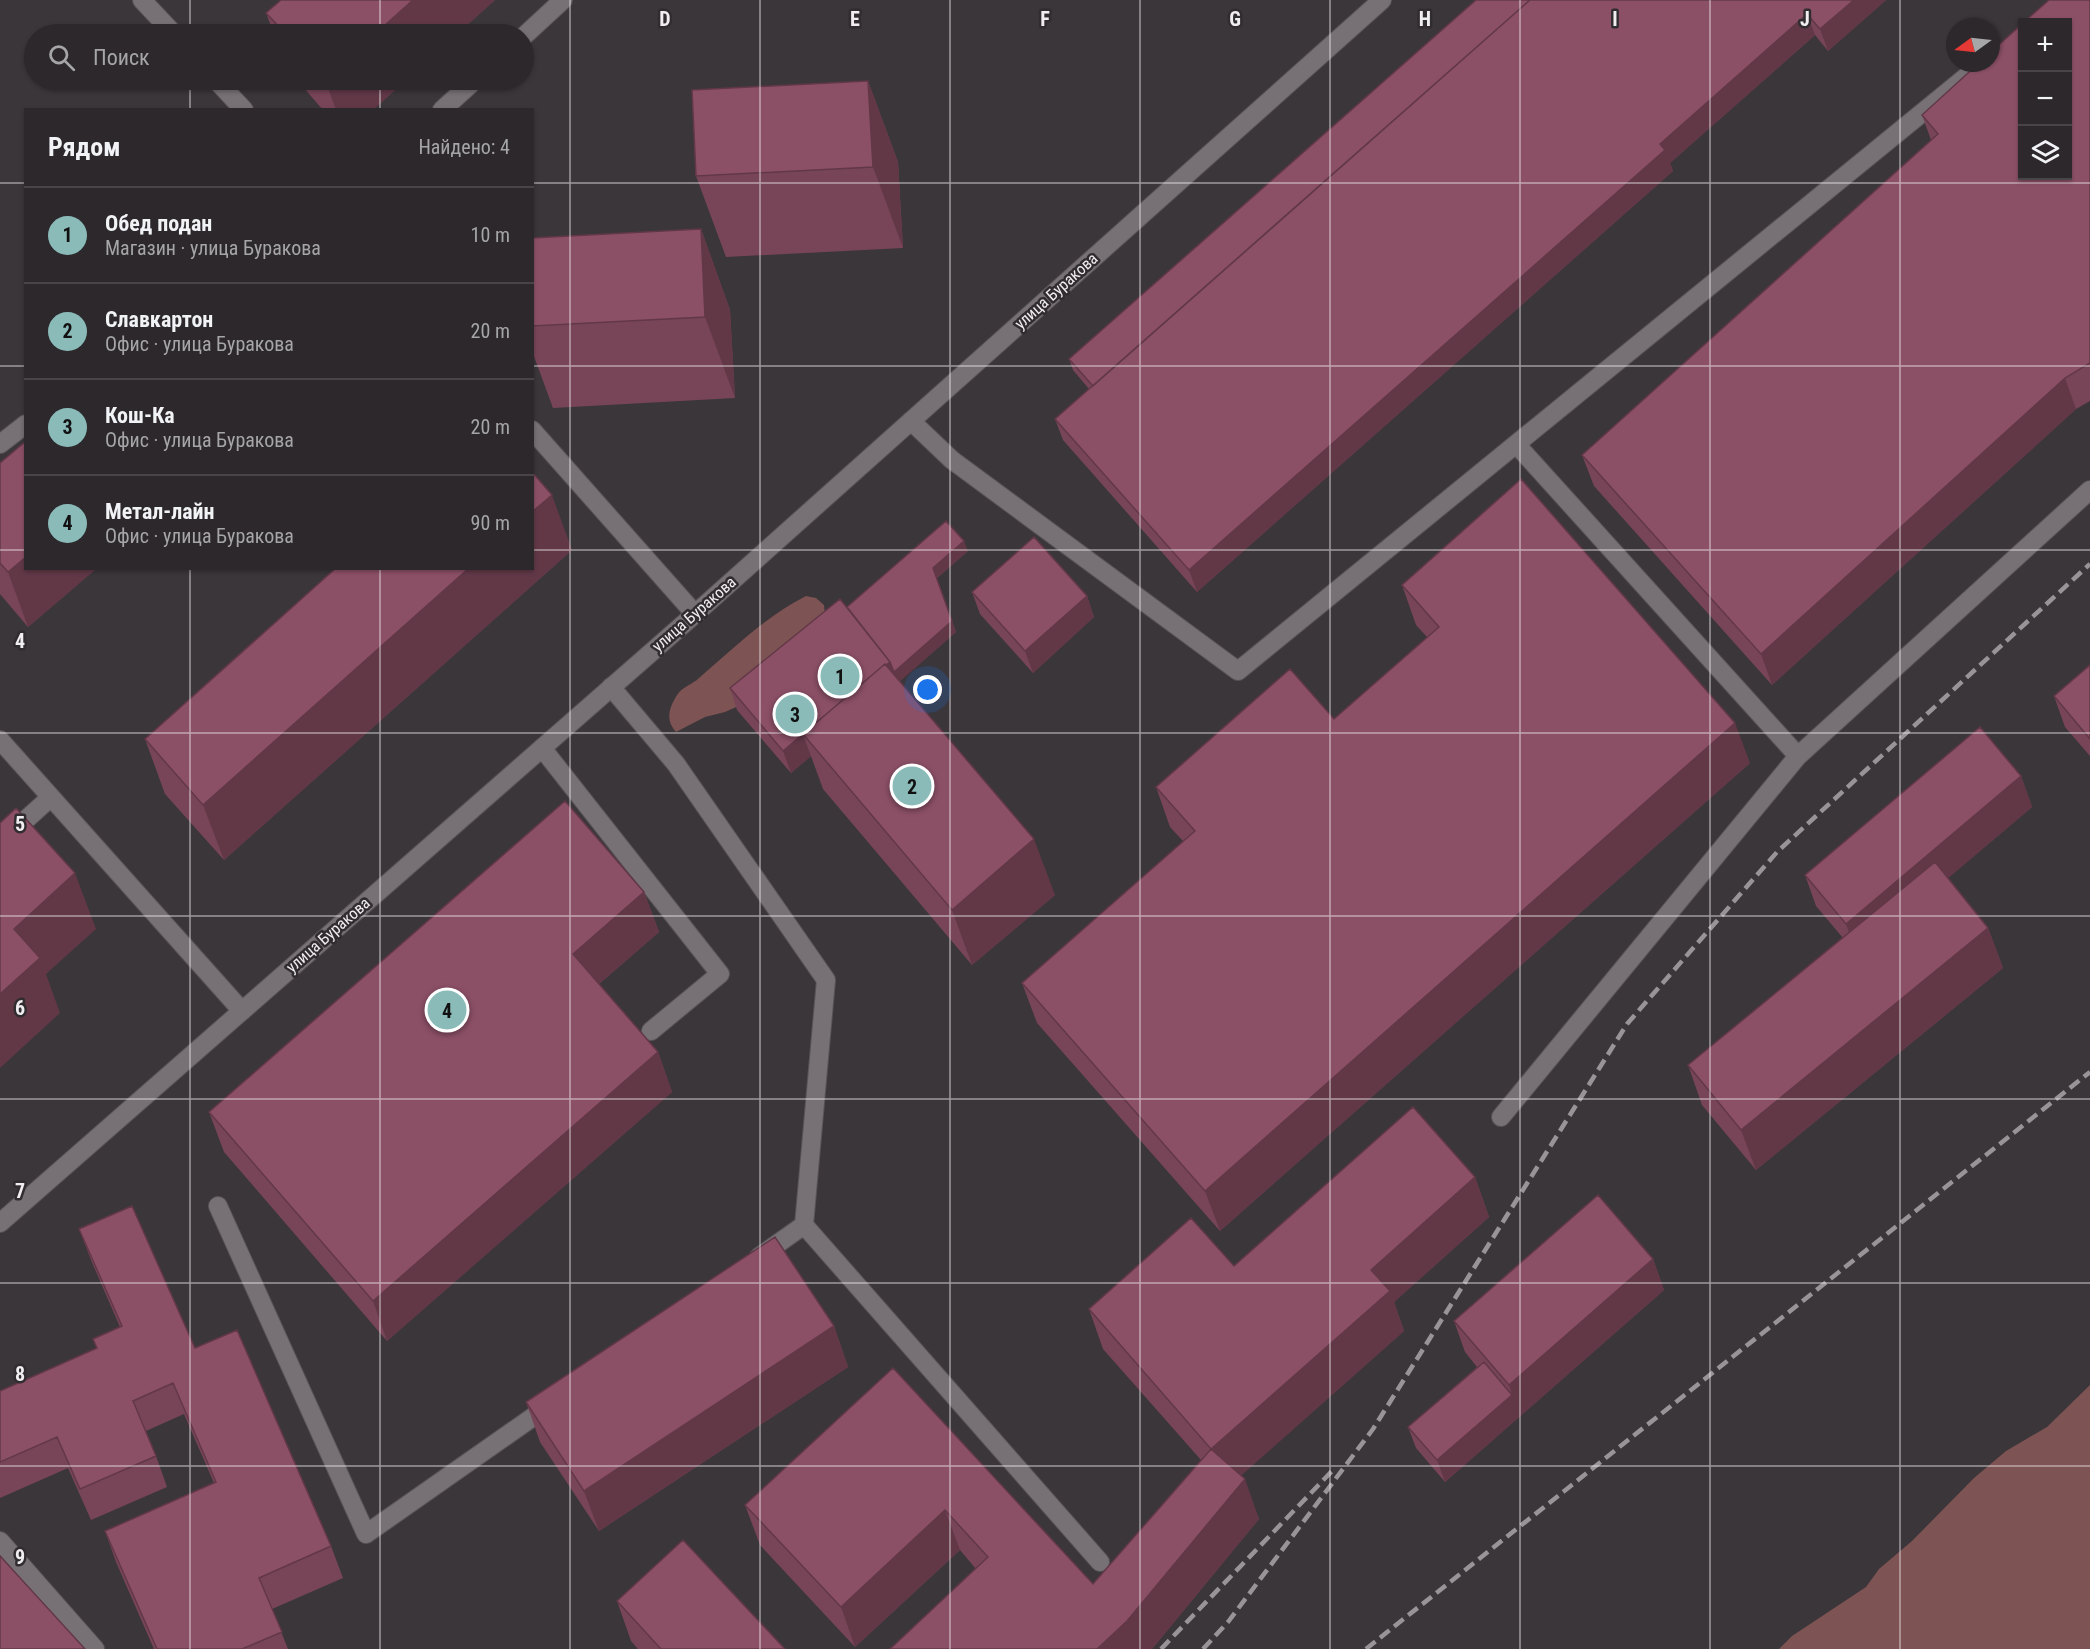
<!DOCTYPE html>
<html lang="ru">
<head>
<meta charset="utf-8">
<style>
  :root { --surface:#2c282c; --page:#383438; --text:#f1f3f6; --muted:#a6a6a9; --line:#484448; --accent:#8bbbb9 }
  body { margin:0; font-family:"Roboto Condensed",sans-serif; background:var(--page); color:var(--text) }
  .controls { position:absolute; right:18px; top:18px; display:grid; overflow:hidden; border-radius:0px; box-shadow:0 2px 4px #0004 }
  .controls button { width:54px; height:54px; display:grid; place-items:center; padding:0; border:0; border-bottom:2px solid var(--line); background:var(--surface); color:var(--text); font:30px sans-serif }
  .compass { position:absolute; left:1946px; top:18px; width:54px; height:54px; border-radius:50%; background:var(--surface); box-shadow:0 2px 4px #0004; rotate:255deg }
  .you { position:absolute; left:928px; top:690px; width:21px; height:21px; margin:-15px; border:4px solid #fff; border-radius:50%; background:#1a73e8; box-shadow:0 0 0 9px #1a73e833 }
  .badge { display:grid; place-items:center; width:39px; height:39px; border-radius:50%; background:var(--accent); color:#111; font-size:20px; font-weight:700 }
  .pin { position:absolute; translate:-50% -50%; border:3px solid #fff; box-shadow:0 2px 6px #0006 }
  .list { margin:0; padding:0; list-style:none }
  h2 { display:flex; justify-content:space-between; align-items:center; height:78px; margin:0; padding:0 24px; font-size:26px }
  h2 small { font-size:20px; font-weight:400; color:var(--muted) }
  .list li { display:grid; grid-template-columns:39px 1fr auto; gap:18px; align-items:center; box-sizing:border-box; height:96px; padding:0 24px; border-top:2px solid var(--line) }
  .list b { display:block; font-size:22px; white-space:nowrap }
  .list p { margin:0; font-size:20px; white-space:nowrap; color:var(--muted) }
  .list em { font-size:20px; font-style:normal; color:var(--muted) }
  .icon { flex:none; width:33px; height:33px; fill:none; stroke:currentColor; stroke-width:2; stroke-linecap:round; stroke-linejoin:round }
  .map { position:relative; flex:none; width:2090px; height:1649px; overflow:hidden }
  .search { position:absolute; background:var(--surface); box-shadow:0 2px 4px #0004; left:24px; top:24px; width:510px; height:66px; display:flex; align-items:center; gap:15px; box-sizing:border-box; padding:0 21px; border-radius:33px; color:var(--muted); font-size:22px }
  .panel { position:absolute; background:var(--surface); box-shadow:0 2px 4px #0004; left:24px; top:108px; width:510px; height:462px; border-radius:0px }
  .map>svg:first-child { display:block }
</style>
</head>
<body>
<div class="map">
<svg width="2090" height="1649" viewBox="0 0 2090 1649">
  <rect width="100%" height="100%" fill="#3b363a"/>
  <path fill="#7d5353" d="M806,596l10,2 8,7 1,10 -82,89 -18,8 -20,5 -29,15c-11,-12 -7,-24 1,-37 5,-8 16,-11 22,-17 34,-29 67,-62 107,-82z
    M2090,1385v264h-311l13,-13 74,-49 13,-18 33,-28 62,-63 32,-27 41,-24z"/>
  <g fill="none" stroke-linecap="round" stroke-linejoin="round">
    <g stroke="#585457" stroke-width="20">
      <path id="lane" d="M142,0l32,34
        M524,36l39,-36
        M216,80l28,30
        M442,110l33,-30
        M911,421l41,39 286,211 745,-608
        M532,430l163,184
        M0,444l26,-20
        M1516,444l282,312
        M611,687l65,77 150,216 -22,245 296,337
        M0,740l242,271
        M542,748l178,226 -69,57
        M0,843l51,-46
        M1501,1117l297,-361 292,-266
        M218,1206l148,328 184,-129
        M759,1257l45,-32
        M0,1541l95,108"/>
    </g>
    <g stroke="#585457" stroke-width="20">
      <path id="secondary" d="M0,1223l695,-609 687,-614"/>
    </g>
    <use href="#lane" stroke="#777176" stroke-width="18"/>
    <use href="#secondary" stroke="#777176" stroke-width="18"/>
    <path stroke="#989497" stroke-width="4.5" stroke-dasharray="12 6" stroke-linecap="butt" d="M1161,1649l172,-179
      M1203,1649l25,-27 145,-193 254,-405 150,-172 313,-288
      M1366,1649l724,-577"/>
  </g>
  <path fill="#784558" d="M495,0l-38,34h-183l-8,-21z
    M1476,0h410l-58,51 -13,-16 -145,128 3,8 -476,421 -134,-152 -8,-21 34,-30 -16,-19 -4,-11z
    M2090,0v401l-14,8 -304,276 -178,-199 -12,-31 349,-315 -9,-25z
    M297,80h109l-33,30h-50z
    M868,81l30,81 5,86 -177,9 -30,-81z
    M701,229l29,81 5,88 -182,10 -21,-57v-113z
    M0,463l26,105h71l-69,59 -28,-33z
    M572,550l-348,310 -59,-66 -20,-55z
    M968,551l-32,28 20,53 -56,49 155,214 -83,70 -149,-176 -12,-33 -20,17 -54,-63 -7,-22 117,-81z
    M1402,585l348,178 -530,468 -183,-208 -15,-40 161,-142 -13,-14 -14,-40 178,-68 93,-82 -11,-12z
    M972,592l115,4 7,21 -61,56 -53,-59z
    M2090,665v91l-25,-29 -11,-31z
    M2021,776l11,31 -84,71 40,50 15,40 -247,202 -54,-65 -14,-40 155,-127 -27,-32 -11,-31z
    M644,892l15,40 -60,52 59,68 14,40 -285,249 -163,-189 -15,-40z
    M1475,1177l14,40 -95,85 10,29 -163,144 18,44 -107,130 -176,-80 -16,-19 -105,97 -95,-102 -15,-40 148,-137 200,216 108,-124 -98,-111 -14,-40 145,-43z
    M79,1229l116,119 136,198 12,32 -71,31 16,40h-134l-38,-87 -11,-31 109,-48 -30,-69 -38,17 10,25 11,31 -76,33 -23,-52 -68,30v-107l97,-42 -4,-10 27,-12 -29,-67z
    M1653,1259l11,31 -219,192 -29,-34 -8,-21 69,-60 -12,-15 -11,-31z
    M834,1326l14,41 -249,164 -59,-89 -14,-40z
    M617,1601l168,48h-147l-7,-8z"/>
  <path fill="#623847" d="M413,0h82l-38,34h-82z
    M1854,0h32l-58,51 -8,-22z
    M1807,14l8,21 -145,128 3,8 -476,421 -8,-22 471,-426z
    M325,80h81l-33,30h-37z
    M868,81l30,81 5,86 -30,-81z
    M701,229l29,81 5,88 -30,-81z
    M2065,378l11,31 -304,276 -11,-31z
    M552,495l20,55 -348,310 -21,-55 266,-237h63v-56z
    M964,541l4,10 -32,28 -3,-11z
    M26,557v11h71l-69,59 -20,-55z
    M1087,596l7,21 -61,56 -8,-22z
    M952,621l4,11 -58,51 -95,51 87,-72z
    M1735,723l15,40 -530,468 -15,-40z
    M803,735l8,21 -20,17 -8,-22z
    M2021,776l11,31 -175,148 -11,-31z
    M1034,839l21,56 -83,70 -20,-55z
    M75,873l21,56 -50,45 14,39 -60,55v-74l14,-65z
    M644,892l15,40 -72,62 -14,-40z
    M1988,928l15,40 -247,202 -15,-40z
    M658,1052l14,40 -285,249 -14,-40z
    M1475,1177l14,40 -95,85 10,29 -178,158 -15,-40 160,-179z
    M1653,1259l11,31 -219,192 -8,-22 75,-65 -3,-10z
    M834,1326l14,41 -249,164 -15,-40z
    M1245,1479l14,40 -107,130h-55z
    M945,1510l15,40 -105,97 -14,-40z"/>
  <path fill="#8c5066" stroke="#623847" stroke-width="1.5" d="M281,0h132l-38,34h-89l-20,-21z
    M1476,0h54l-437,386 -24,-27z
    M1530,0h324l-34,29 -13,-15 -147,130 5,6 -476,420 -134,-151z
    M2049,0h41v363l-25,15 -304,276 -179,-199 356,-321 -16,-19 57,-52h12v-11l31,-28v152h45v-154h-43z
    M868,81l5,86 -177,9 -4,-86z
    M701,229l4,88 -173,9v-88z
    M26,441v116l-18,15 -8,-9v-100z
    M532,472l20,23 -20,17z
    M1521,479l214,244 -530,468 -183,-208 173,-152 -39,-44 134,-118 44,50 105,-92 -37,-42z
    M946,521l18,20 -31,27 19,53 -58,51 -4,-10 -43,-55z
    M1034,537l53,59 -62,55 -53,-59z
    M336,568h133l-266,237 -58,-66z
    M840,599l50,63 -4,3 -1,-1 -102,87 -53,-63z
    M885,664l149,175 -82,71 -149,-176z
    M2090,665v74l-36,-43z
    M1980,727l41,49 -175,148 -41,-49z
    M565,801l79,91 -71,62 85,98 -285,249 -164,-189z
    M16,808l59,65 -61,56 26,29 -40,36v-171z
    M1935,862l53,66 -247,202 -53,-65z
    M1413,1107l62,70 -104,93 19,21 -179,158 -122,-140 102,-91 43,48z
    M1598,1195l55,64 -144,126 -55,-64z
    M132,1206l63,142 42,-18 94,216 -72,32 23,54 -40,17h-85l-52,-118 111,-49 -43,-99 -40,18 23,55 -76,33 -23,-52 -57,25v-71l97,-43 -4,-9 29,-13 -43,-97z
    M775,1237l59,89 -250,165 -58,-89z
    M1484,1362l28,33 -75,65 -29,-33z
    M893,1368l200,216 118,-135 34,30 -118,142 -30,28h-207l98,-92 -43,-47 -104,97 -96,-102z
    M683,1540l102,109h-124l-44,-48z
    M0,1556l85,93h-85z"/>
  <path fill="none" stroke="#f1eef0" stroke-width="1.5" stroke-opacity="0.55" d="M190,0v34M380,0v34M570,0v1649M760,0v1649M950,0v1649M1140,0v1649M1330,0v1649M1520,0v1649M1710,0v1649M1900,0v1649M190,80v30M380,80v30M0,183h26M532,183h1558M0,366h26M532,366h1558M0,550h26M532,550h1558M190,568v1081M380,568v1081M0,733h2090M0,916h2090M0,1099h2090M0,1283h2090M0,1466h2090"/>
  <g text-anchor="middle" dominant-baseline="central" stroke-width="5" stroke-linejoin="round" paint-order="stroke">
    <g font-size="16" fill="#f1eef0" stroke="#312c30">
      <text transform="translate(1056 291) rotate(-42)">улица Буракова</text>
      <text transform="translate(694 614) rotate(-41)">улица Буракова</text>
      <text transform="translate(328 935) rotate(-41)">улица Буракова</text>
    </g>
  </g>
  <g font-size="20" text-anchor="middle" font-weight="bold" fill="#f1eef0" stroke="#312c30" stroke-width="5" stroke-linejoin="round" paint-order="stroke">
    <text x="665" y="26">D</text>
    <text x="855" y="26">E</text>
    <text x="1045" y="26">F</text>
    <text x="1235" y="26">G</text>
    <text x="1425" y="26">H</text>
    <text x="1615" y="26">I</text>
    <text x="1805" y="26">J</text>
    <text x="20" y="648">4</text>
    <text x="20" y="831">5</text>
    <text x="20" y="1015">6</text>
    <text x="20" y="1198">7</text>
    <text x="20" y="1381">8</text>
    <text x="20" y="1564">9</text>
  </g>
</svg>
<div class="controls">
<button>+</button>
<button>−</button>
<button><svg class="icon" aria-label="layers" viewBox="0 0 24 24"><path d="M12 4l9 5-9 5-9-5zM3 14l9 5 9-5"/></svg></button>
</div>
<svg class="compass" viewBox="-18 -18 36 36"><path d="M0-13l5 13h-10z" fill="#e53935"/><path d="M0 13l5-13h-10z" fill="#a6a6a9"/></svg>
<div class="you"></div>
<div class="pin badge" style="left:840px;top:676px">1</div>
<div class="pin badge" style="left:912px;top:786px">2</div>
<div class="pin badge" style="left:795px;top:714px">3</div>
<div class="pin badge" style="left:447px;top:1010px">4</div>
<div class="search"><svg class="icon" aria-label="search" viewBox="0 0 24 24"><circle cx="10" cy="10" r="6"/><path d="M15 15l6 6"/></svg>Поиск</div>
<section class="panel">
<h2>Рядом<small>Найдено: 4</small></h2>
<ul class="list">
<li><span class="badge">1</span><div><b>Обед подан</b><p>Магазин · улица Буракова</p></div><em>10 m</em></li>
<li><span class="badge">2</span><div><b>Славкартон</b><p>Офис · улица Буракова</p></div><em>20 m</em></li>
<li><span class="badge">3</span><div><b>Кош-Ка</b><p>Офис · улица Буракова</p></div><em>20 m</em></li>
<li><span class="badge">4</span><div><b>Метал-лайн</b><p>Офис · улица Буракова</p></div><em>90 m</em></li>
</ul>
</section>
</div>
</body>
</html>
